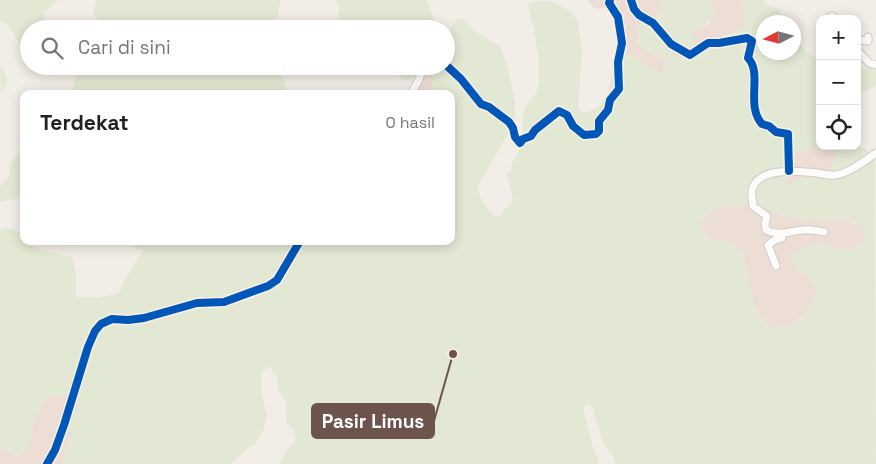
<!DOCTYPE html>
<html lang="id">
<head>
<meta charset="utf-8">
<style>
  :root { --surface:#fff; --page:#f6f6f6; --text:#202124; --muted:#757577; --line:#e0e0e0 }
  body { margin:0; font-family:"Space Grotesk",sans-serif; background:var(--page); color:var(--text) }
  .controls { position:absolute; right:15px; top:15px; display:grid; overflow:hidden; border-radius:10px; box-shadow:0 2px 12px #0003 }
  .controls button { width:45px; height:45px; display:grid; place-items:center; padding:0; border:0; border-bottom:1px solid var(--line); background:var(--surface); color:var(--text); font:25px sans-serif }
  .compass { position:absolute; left:756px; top:15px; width:45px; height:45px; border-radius:50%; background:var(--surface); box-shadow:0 2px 12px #0003; rotate:264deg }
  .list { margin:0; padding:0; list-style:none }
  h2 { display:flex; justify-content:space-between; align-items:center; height:65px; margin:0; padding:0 20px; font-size:21px }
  h2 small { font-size:16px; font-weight:400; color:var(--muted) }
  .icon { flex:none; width:28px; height:28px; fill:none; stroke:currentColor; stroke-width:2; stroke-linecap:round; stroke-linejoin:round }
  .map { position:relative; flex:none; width:876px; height:464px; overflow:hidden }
  .search { position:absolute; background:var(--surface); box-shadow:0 2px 12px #0003; left:20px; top:20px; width:435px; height:55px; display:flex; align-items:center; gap:12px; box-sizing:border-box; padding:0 18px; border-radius:28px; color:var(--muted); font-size:19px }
  .panel { position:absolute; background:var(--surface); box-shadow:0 2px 12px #0003; left:20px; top:90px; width:435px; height:155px; border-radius:10px }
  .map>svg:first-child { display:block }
</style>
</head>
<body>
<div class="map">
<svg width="876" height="464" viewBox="0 0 876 464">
  <rect width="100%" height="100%" fill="#f3ede7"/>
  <path fill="#ecded5" d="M588,0h71v13l-22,14v7l2,10 8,8 18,8 -3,15 -16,-8 -9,-10 -15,1 -5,-8v-17l-3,-16 -7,-10 -8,2 -5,-1z
    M710,0h32l5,26 -22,10 -11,12 -10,4 -8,-5 -5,-14 4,-4 14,-6 6,-10z
    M424,74l10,2 -3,18h-15z
    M824,146h15l-7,23 -7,5 -25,5 -13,8 -2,-32z
    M742,205l23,3 16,7 27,6 29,-2 20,5 4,2 3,5 -1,10 -3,4 -14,7h-5l-13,-7 -31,23 9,6 7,8 3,5v9l-8,14 -17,16 -21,1 -9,-9 -7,-14 -4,-14 -18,-48 -21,-2 -12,-14 3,-7 16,-12z
    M47,396h19l10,7 -8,26 4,3 -10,32h-62v-16l17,8 11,-10 6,-26z"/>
  <path fill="#e2e8d3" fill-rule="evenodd" d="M0,0h58l-15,13 7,16h-21v19l-10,-5 -11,-19 -8,-3z
    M96,0h184v1l-2,15 -18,13h-149l-18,-14z
    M335,0h92l10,29h-92l-6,-8v-15z
    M659,0h51l5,13c-8,14 -15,10 -23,21l4,13 8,5 10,-4 11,-12 22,-10 -5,-26h22l1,4 14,5 6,13h-21v30h30v-22l3,1c4,17 7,21 23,29v44l-4,4 4,4v34h4l-39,9 2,31c4,-2 9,-6 14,-7 28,-11 28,3 38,-32l-3,-1c19,0 27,-4 39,14l1,304h-260l-3,-8 -9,-11 -11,-36 -3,-4h-5l-1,6 9,36 5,12v5h-318l6,-13 10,-11 -2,-9 -7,-8 -1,-20 -4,-9 -4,-3 -1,-14 -8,-11 -8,7 1,22 5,20 -4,16 -9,14 -5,2 -18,17h-169l10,-32 -4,-2 7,-27 -9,-7h-19l-13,24 -7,31 -10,5 -17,-8v-218l5,-3 18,5 1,9h5l6,8 37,8 4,17v23c16,1 29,1 44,-5l6,-15 18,-27 -18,-6 -19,-3h344v-105l5,2 -5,-10v-34h-20l3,-18 -16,-3 -8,7h-7l-18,-14h61v-13l7,1c-1,-13 -9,-32 10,-36l12,14 24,13 8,19 8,38v16l-7,16 -31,53 3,10 12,18 5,1 4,-1 2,-4 10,-11c0,-9 -5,-16 -6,-26l4,-3c-1,-10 8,-18 11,-27 4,-13 -3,-26 4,-38 3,-6 10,-9 11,-15 5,-18 0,-44 -3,-61 -2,-10 -6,-17 -5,-26l5,-3h15l9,3 14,9 6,8 4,31 -4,56 6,5c5,-2 11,-4 15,-7 9,-9 14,-31 16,-42l12,-10c13,5 22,15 35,20l3,-14c-19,-8 -28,-11 -28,-33l22,-14zM742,205c7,1 16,1 23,4 14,4 27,10 42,12 14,1 43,-5 54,5 4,4 3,11 2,15 -18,21 -27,1 -46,3 -8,1 -15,5 -22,9l-3,9c5,6 10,8 15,13 21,20 0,36 -15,51l-22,1 -9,-9 -7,-14 -11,-53 -11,-9 -21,-2 -12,-14c9,-18 25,-21 43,-21z
    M0,66c7,8 11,19 1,26z
    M80,66h199l9,28h-214c-1,-10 1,-19 6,-28z
    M871,67l5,2v17l-10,5h-9v-20z
    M24,150v47l-24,5v-16l9,-10v-10l8,-12z"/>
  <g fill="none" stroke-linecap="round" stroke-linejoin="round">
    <g stroke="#d2cac6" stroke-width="9">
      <path id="minor" d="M631,0l3,9 5,6 14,8 18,21 19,11 18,-12h11l28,-5 5,3 -4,17c15,15 -3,47 14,66l7,2 7,6 12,2 1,37
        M832,16l2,3
        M857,40l11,1v-4
        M857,50l12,13 7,2
        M446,65l15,14 20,25 8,3 20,15 4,6 2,9 5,6 3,-4 8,-3 4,-6 24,-19 8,4 6,11 11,9 12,-1 3,-3v-10l9,-11 2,-10 9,-11 -1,-27 4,-19 -4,-26 -9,-14 1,-3
        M411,94l8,-15 5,-13
        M824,232c-7,-1 -15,-3 -21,-2 -14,1 -24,7 -37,0l-1,-6 2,-8 -14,-10c0,-5 -3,-14 0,-19 8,-20 46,-16 64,-14 6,1 13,3 19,2 13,-2 29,-14 40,-22
        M776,266l-8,-21 7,-5 7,-2v-4
        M47,464l8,-14 9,-25 24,-78 7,-16 6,-7 11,-5 16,1 16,-2 53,-15 27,-1 44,-16 9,-6 23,-39"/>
    </g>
    <use href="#minor" stroke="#fdfcfb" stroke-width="7"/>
    <g stroke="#fcf1e8" stroke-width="11">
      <path id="cycleway" d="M631,0l3,9 5,6 14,8 18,21 19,11 18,-12h11l28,-5 5,3 -4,17c15,15 -3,47 14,66l7,2 7,6 12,2 1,37
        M446,65l15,14 20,25 8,3 20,15 4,6 2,9 5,6 3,-4 8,-3 4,-6 24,-19 8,4 6,11 11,9 12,-1 3,-3v-10l9,-11 2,-10 9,-11 -1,-27 4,-19 -4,-26 -9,-14 1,-3
        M47,464l8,-14 9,-25 24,-78 7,-16 6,-7 11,-5 16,1 16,-2 53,-15 27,-1 44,-16 9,-6 23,-39"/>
    </g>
    <use href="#cycleway" stroke="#0057b8" stroke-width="8"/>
  </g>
  <path fill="none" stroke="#6c534c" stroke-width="2" d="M453 354L434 421"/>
  <circle fill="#6c534c" stroke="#fcf1e8" stroke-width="2" cx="453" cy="354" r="5"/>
  <rect fill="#6c534c" stroke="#6c534c" stroke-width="2" x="312" y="404" width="122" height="34" rx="5"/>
  <g font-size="19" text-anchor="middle" font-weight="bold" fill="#fff">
    <text x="373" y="428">Pasir Limus</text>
  </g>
</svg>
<div class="controls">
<button>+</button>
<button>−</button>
<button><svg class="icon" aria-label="locate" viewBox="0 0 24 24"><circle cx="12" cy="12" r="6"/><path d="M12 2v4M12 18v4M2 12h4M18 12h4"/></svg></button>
</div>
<svg class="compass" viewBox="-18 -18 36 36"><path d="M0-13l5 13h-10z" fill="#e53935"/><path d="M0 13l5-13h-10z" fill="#757577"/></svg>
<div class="search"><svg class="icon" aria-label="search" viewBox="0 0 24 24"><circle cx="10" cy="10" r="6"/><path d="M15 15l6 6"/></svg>Cari di sini</div>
<section class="panel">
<h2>Terdekat<small>0 hasil</small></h2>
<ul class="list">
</ul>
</section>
</div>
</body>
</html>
